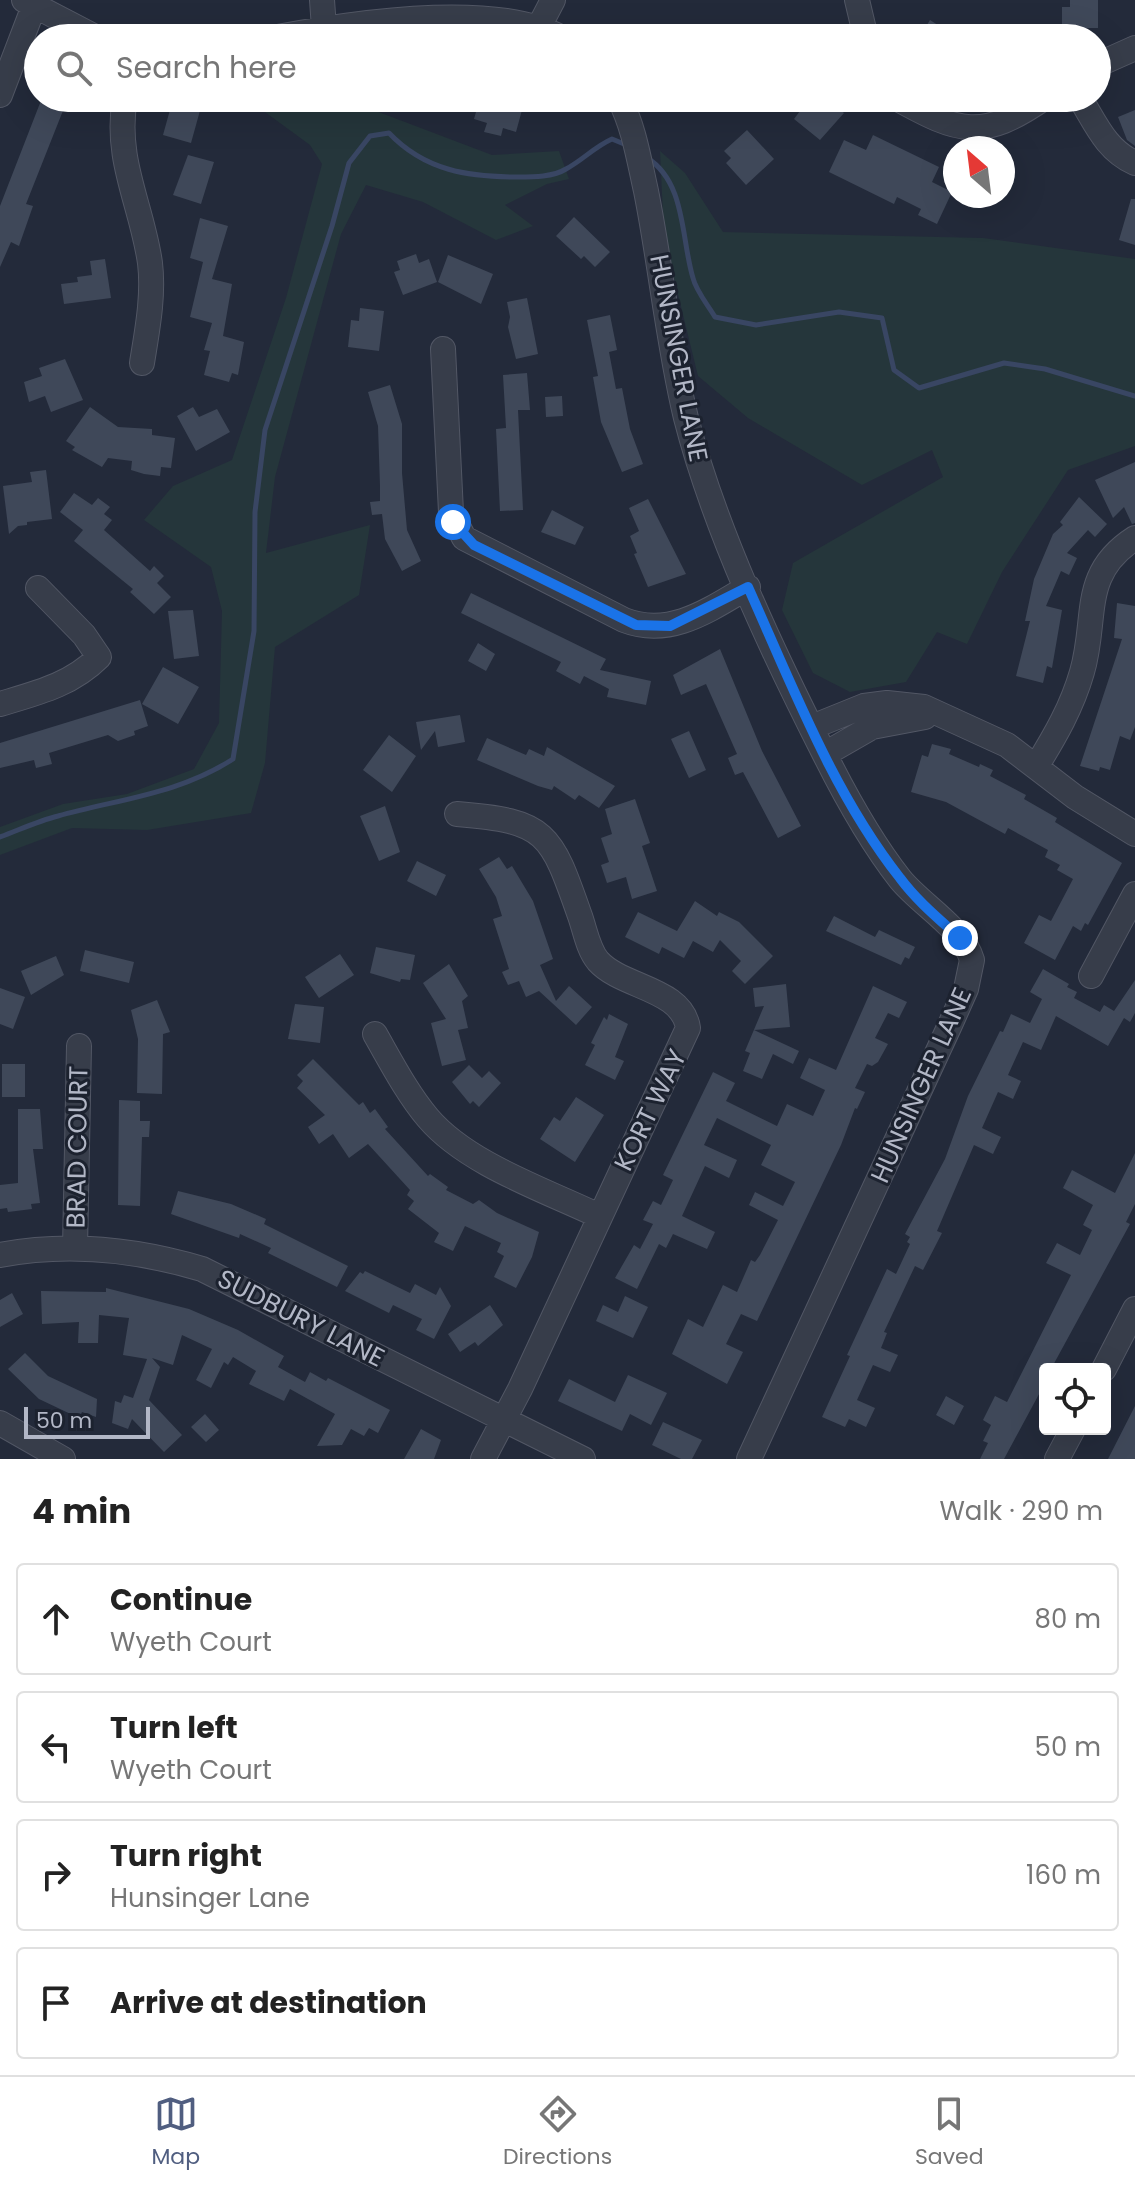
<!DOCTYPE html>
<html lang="en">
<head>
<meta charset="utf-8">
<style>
  :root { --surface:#fff; --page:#f6f6f6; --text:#222; --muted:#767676; --line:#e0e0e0; --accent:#505e80 }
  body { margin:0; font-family:Poppins,sans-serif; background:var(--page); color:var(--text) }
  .controls { position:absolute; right:24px; bottom:24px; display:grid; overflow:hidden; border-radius:8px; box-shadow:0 8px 32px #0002 }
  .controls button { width:72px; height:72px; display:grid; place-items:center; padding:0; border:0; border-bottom:2px solid var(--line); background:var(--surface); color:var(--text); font:40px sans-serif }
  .compass { position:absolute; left:943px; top:136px; width:72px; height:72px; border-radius:50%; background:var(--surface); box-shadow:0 8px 32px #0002; rotate:332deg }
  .scale { position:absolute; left:24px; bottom:20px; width:126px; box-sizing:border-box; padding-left:8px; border:4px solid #b2b7c6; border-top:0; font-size:22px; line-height:28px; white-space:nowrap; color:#b2b7c6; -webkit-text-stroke:6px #1c222f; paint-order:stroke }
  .stop { position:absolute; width:24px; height:24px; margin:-18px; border:6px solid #1a73e8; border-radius:50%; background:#fff }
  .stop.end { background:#1a73e8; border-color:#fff; box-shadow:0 2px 8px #0008 }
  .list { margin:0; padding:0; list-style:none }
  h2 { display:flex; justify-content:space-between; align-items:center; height:104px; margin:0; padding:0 32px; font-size:34px }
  h2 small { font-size:26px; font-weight:400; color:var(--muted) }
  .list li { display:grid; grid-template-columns:52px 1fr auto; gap:24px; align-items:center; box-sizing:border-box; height:112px; margin:0 16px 16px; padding:0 16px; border:2px solid var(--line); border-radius:8px }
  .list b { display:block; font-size:30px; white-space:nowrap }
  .list p { margin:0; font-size:26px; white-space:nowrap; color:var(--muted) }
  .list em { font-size:26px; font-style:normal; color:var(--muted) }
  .icon { flex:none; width:44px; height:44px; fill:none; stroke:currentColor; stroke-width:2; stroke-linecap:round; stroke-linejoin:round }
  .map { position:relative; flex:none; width:1135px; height:1459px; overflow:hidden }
  .search { position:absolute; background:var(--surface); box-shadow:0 8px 32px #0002; left:24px; right:24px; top:24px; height:88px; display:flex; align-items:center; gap:20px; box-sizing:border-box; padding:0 28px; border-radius:44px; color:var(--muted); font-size:30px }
  .sheet { height:616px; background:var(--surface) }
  nav { display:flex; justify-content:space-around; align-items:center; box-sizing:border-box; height:112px; border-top:2px solid var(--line); background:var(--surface); font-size:22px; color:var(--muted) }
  nav a { display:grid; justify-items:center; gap:4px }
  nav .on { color:var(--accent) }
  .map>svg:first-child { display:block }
</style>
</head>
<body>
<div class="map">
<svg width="1135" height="1459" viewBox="0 0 1135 1459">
  <rect width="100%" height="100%" fill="#232a3a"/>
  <path fill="#25363b" d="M246,98h115l7,10 124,47 67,-4 10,28 -22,5 -42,21 28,21 -37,14 -73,-38 -57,-17 -25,49 -66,243 -9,76 104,-28 -11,70 -84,52 -10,116 -14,50 -104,17 -75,-2 -72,27v-28l63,-23 64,-10 67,-25 25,-46 3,-112 -11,-44 -67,-47 29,-34 59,-26 54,-162 36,-134 -12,-19z
    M660,151l25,22 38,59 260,6 152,21v187l-67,24 -66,102 -35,72 -30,-12 -31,50 -56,10 -37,-19 -31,-63 11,-47 150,-86 -11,-27 -70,35 -114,-67 -50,-42 -34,-139z"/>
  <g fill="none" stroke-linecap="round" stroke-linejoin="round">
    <path stroke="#394663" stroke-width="5" d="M647,158c39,24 34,81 46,120 3,13 15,27 22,39l41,8 83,-13 43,6 12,52 25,18 85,-25 41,6 90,27
      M0,837c19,-7 38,-16 58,-21 61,-17 121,-22 175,-57l21,-128 1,-119 10,-82 67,-204 17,-63 21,-27 19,-3c36,38 80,44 129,44 16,0 35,0 48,-8 17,-9 28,-22 46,-30l17,7"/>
  </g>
  <path fill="#3f4859" d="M1070,0h28v28h-36v-21h8z
    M930,20l28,18h-39z
    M42,98h26l-42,106 7,2 -14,40 -8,-4 -11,25v-61z
    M480,98l31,6 -1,3 12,3 -6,22 -13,-4 -2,8 -17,-4 3,-9 -13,-4z
    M785,98h41l18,15 -24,27 -26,-21 6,-8z
    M173,99l28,8 -10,36 -28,-8z
    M1135,110v36l-8,-6 -9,-23z
    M747,130l27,29 -28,26 -20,-22 5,-5 -7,-7z
    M873,135l66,32 -7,15 20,10 -15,32 -19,-9 3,-6 -24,-12 -3,7 -65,-32 15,-32 22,10z
    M188,155l26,7 -13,42 -28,-9z
    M1131,199h4v46l-16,-5z
    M574,217l36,35 -15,15 -11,-11 -3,3 -25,-23z
    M200,218l28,8 -16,53 20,5 -9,52 21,6 -6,33 -6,-2 -3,9 -25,-7 6,-24 -6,-1 8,-27 -22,-6 13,-55 -13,-4z
    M416,254l3,9 10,-4 8,23 -34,13 -9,-23 6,-2 -3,-9z
    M448,255l45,19 -12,30 -43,-22z
    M105,259l6,39 -47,6 -3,-20 17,-2 -1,-5 15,-2 -2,-14z
    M527,298l11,56 -22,5 -8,-32 2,-10 -3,-15z
    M360,308l24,3 -5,40 -31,-4 3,-27 8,1z
    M610,315l7,35 -8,2 7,37 6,-1 8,41 13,35 -21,8 -21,-50 -8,-45 5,-1 -11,-56z
    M65,359l18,41 -32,12 -6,-16 -16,6 -5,-20 18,-6 -3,-8z
    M527,373l3,37h-12l5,100 -23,1 -4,-82 10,-1 -3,-53z
    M390,385l12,39v49l5,57 14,31 -19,10 -17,-32 -3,-25 -10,1 -2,-13 10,-1v-15l-2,-60 -10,-34z
    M562,396l1,20 -17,1 -1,-20z
    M90,407l28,20 34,2v6l23,3 -4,30 -10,-1 -1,9 -16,-2 -13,-4 1,-9 -24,-3 -6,9 -30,-17 3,-3 -9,-6z
    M193,407l6,10 18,-8 13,23 -34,19 -19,-35z
    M1135,462v61l-3,1 -8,-17 -11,11 -18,-38z
    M46,470l6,49 -25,3v3l-9,1 -9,8 -6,-48 29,-4 -2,-10z
    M74,493l18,12 6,-7 12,9 -6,7 8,6 -8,10 46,41 4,-5 10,10 -7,7 14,14 -17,17 -24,-22 3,-3 -59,-48 9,-11 -23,-18z
    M1079,497l28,27 -12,13 -7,-7 -21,23 10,5 -8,17 -8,-4 -15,35 16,4 -10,58 -5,-2 -4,17 -27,-7 14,-55h-5l9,-42 19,-45 10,-9 -3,-3z
    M648,499l38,75 -38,13 -14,-33 3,-1 -7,-17 9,-5 -10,-23z
    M552,510l32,17 -9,18 -34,-13z
    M471,593l135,66 -6,11 51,11 -5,24 -39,-8 2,-8 -25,-13 -4,8 -24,-13 5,-9 -100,-49z
    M1117,603l18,3v121l-5,13 -10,-4 -10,34 -10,-3 -1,4 -19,-5 42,-127 -8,-1z
    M193,610l6,46 -25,3 -6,-48z
    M478,643l17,11 -9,17 -18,-10z
    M720,649l42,102 39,75 -23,12 -35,-66 -8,3 -7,-17 9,-4 -31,-70 -25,11 -8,-20z
    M163,667l36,20 -21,37 -36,-20z
    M140,700l8,26 -14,5 1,4 -17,6 -10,-6 -59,18 3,11 -16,4 -2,-8 -34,8v-25z
    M460,715l5,27 -27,5 -3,-16 -14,19 -5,-28z
    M689,731l17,39 -17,8 -18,-39z
    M389,735l27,21 -24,36 -29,-22z
    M487,738l39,17 3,-6 15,7 3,-9 68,39 -16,22 -20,-13 -4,5 -21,-14 -2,4 -14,-4 -61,-26z
    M932,744l19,5 -2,5 30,13 1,-3 13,6 -3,6 36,19 -2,4 33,19 -2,4 67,41 -34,62 -3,-2 -4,8 -8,-5 -18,34 -31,-17 15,-28 12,6 22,-42 -16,-9 3,-5 -15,-8 3,-7 -40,-22 -3,6 -59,-32 -35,-10 11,-37 6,2z
    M635,799l15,44 -8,3 15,45 -25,8 -6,-22 -19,6 -6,-18 8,-3 -8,-24 11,-4 -7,-25z
    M385,806l15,46 -21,9 -19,-45z
    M499,857l8,12 5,-3 21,35 20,58 -13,6 16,36 13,-15 23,21 -16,18 -37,-34 -13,6 -7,-16 -11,4 -6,-13 7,-3 -16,-50 9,-3 -6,-19 -17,-28z
    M417,861l29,14 -10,21 -29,-15z
    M695,901l22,15 2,-4 20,10 34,34 -28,28 -13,-13 9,-10 -21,-21 -7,12 -20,-11 -9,17 -22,-11 -3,7 -34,-17 13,-25 39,19z
    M834,916l41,21 4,-7 36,17 -6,12 -4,-2 -4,8 -75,-34z
    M376,947l39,8 -5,25 -9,-1 -1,3 -30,-9z
    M85,950l49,12 -5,21 -49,-12z
    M340,954l14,21 -35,23 -14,-21z
    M56,956l8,19 -33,20 -10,-24z
    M449,964l19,32 -6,5 6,27 -10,2 8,30 -24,6 -11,-43 15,-4 -23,-36z
    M1043,969l26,15 -2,3 10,5 -3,6 26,14 4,-7 10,6 21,-31v33l-5,9 -6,-4 -16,28 -52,-30 -15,34 -18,-8 -15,33 13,6 -8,18 -15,-7 -16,36 19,9 -8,17 -19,-9 -37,86 5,2 -19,37 -8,-4 -31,66 3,1 -6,15 17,7 -8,17 -17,-7 -16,35 18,8 -9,19 -17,-8 -4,8 -23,-10 28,-61 -3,-1 40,-86 9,5 14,-30 -3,-2 3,-5 -5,-3 40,-75 23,-63 32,-65 3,1 8,-18 19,9 12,-24 -12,-7z
    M786,984l4,43 -36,3 45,21 -6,13 -20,-10 -11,25 -19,-8 7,-18 -5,-2 19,-45 -9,1 -2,-19z
    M873,986l34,16 -8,16 -11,-5 -13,25 13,6 -10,18 -6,4 -5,-2 -12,24 10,4 -8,17 -2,-1 -14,37 -84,176 -16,-7 -15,30 17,8 -16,32 -55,-30 16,-35 15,8 20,-42 14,7 14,-32 4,2 5,-7 18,-35 -29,-15 6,-13 28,14 12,-24 -34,-17 10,-20 -54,-27 -13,27 33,15 -8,18 -24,-12 -23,50 33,16 -8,17 -34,-15 -7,14 -7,-4 -22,45 -22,-11 19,-33 6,4 13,-25 -10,-4 10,-19 8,4 12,-25 -10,-5 50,-103 22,11 -9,18 51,25 10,-22 26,12 12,-26 -25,-12 9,-20 27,12z
    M0,988l25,9 -12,32 -13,-5z
    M157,1000l13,32 -7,2 -1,60 -25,-1 1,-54 -7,-29z
    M295,1004l29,3 -4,36 -32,-4z
    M609,1014l19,10 -13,33 9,4 -9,19 -30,-15 10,-20 -4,-2 13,-26 3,3z
    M313,1059l46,46 4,-3 7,11 5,-4 13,18 -3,2 43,47 2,-2 18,13 -2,3 27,14 6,-4 18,13 42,19 -7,25 -16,31 -22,-11 10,-21 -7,-4 4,-9 -36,-17 -12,25 -19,-9 5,-9 -31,-24 6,-8 -7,-6 3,-5 -42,-46 -19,14 -16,-24 -14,10 -11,-17 17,-12 -28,-27 6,-7 -6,-6z
    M2,1064h23v33h-23z
    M469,1065l13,13 7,-7 12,12 -22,24 -6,-6 -3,3 -18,-22z
    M576,1097l28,18 -29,47 -35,-23 14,-22 6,4z
    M119,1100l21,1v20h10l-1,16h-7l-2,69 -22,-1z
    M18,1109h22l3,40h-10l7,54 -9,1 1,5 -24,3 -1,-4 -7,1v-24l18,-2z
    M1135,1153v51l-9,18 4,2 -79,145h-6v14l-41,76h-24l8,-16 -5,-2 8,-16 -8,-5 12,-24 12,6 64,-127 -25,-12 11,-20 23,12 12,-25 -9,-5 10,-20 -30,-17 9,-18 43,23z
    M178,1191l53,13 35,15 -2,5 84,42 -11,21 -69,-34 3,-5 -31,-14 -1,4 -68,-24z
    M365,1271l45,22 5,-9 21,11 4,-8 11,19 -17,33 -18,-9 6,-11 -29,-14 -4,8 -44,-22 15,-19 3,2z
    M106,1288l83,21 49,21 46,26 -6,11 27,15 5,-10 16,9 2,-3 62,32 -12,23 -9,-5 -5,8 -13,-7 -9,16 -25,1 18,-32 -45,-25 -6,12 -35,-17 7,-13 -23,-14 -5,8 -4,-3 -13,26 -15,-8 16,-31 -30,-14 -9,30 -21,-7 8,9 -11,33 33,35 -18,17 -32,-33 -4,10 -16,-6 3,-22 6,2 3,-8 9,3 14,-39 -24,-4 6,-37 -30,-3 -1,28h-20l1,-21 -37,2 -1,-33 65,1z
    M12,1293l11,21 -23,13v-27z
    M625,1296l23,11 -15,31 -37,-17 7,-16 15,7z
    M490,1305l13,20 -25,21 -3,-4 -15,10 -12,-18z
    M25,1353l23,23 49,23 -1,18 -14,-5 -3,6 -40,-19 -31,-30z
    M628,1375l39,18 -16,32 -21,-11 -8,17 -64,-30 11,-22 46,23z
    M946,1396l18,10 -10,19 -18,-10z
    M1135,1406v53h-27z
    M205,1414l14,16 -13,12 -15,-15z
    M663,1422l39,18 -10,19h-11l-29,-14z
    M421,1429l20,11 -7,19h-30z"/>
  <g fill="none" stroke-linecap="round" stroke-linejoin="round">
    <g stroke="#525765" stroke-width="26">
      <path id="minor" d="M24,0l73,38
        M322,0l2,28
        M857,0l9,38
        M541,23l12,-23
        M272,38c78,-15 222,-38 290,0
        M1097,65l38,-17
        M0,95l34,-89
        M125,98c-11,62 17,107 25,165 4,33 -3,68 -8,100
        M619,98c15,29 20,62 27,93 15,75 22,153 40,227 28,110 87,235 139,337 21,42 46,87 75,124 21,26 63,49 72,81l-6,29 -16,36 -201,434
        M896,98c63,35 86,43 148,0
        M1080,98c16,26 26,52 55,65
        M443,349l8,163 13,26 160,82c46,18 85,-10 124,-33
        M0,704c37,-11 71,-19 99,-47l-15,-22 -46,-47
        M812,727l52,-21 23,-3 37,4 83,38 68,52 60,37
        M825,754l47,-27 53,-10
        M1036,767c19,-31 36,-60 46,-95 16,-54 -3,-98 53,-134
        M457,814c90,7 94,19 123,102 5,14 8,33 18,45 24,27 84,27 90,67l-168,361 -37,70
        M1091,976l44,-82
        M375,1034c16,28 32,59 53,84 39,46 117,72 171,98
        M75,1248l4,-202
        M0,1255c69,-13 135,-6 202,14l381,190
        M1104,1369l31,-60
        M0,1423l63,36
        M1057,1459l16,-30"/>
    </g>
    <use href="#minor" stroke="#373d4a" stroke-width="24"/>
  </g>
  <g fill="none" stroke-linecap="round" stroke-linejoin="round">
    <path stroke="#1a73e8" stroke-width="10" d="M453,522l21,23 162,80 34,1 78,-39c44,98 85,206 152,291 17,23 39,41 60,60"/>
  </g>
  <g text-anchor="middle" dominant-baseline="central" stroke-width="6" stroke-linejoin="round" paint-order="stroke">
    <g font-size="26" fill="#b2b7c6" stroke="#1c222f">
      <text transform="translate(679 358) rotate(79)">HUNSINGER LANE</text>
      <text transform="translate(921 1085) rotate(-66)">HUNSINGER LANE</text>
      <text transform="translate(650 1110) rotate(-64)">KORT WAY</text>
      <text transform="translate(77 1147) rotate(-89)">BRAD COURT</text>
      <text transform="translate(301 1318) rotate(27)">SUDBURY LANE</text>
    </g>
  </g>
</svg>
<div class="controls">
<button><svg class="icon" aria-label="locate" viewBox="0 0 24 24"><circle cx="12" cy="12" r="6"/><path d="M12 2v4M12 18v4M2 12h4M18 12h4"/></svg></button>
</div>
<svg class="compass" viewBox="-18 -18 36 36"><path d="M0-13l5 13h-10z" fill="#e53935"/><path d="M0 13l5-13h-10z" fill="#767676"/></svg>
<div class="scale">50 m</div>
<div class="stop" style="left:453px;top:522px"></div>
<div class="stop end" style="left:960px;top:938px"></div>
<div class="search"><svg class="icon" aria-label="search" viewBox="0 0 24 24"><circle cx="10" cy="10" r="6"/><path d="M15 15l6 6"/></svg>Search here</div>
</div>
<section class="sheet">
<h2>4 min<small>Walk · 290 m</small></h2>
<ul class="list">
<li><svg class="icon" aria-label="ahead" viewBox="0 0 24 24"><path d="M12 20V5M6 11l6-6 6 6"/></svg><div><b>Continue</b><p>Wyeth Court</p></div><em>80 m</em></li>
<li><svg class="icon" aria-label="left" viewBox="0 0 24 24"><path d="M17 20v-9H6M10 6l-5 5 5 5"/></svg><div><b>Turn left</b><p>Wyeth Court</p></div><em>50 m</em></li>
<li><svg class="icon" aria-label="right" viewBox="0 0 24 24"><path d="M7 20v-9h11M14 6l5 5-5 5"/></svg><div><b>Turn right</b><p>Hunsinger Lane</p></div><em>160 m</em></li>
<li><svg class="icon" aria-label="arrive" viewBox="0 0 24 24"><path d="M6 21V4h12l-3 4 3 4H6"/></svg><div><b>Arrive at destination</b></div></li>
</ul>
</section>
<nav>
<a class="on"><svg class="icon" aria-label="map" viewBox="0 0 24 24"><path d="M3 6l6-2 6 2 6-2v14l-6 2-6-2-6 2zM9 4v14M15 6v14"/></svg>Map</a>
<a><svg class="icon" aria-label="directions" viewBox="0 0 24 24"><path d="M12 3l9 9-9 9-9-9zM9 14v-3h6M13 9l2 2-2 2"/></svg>Directions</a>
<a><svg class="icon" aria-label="saved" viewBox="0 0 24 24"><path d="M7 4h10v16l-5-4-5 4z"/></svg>Saved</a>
</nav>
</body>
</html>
